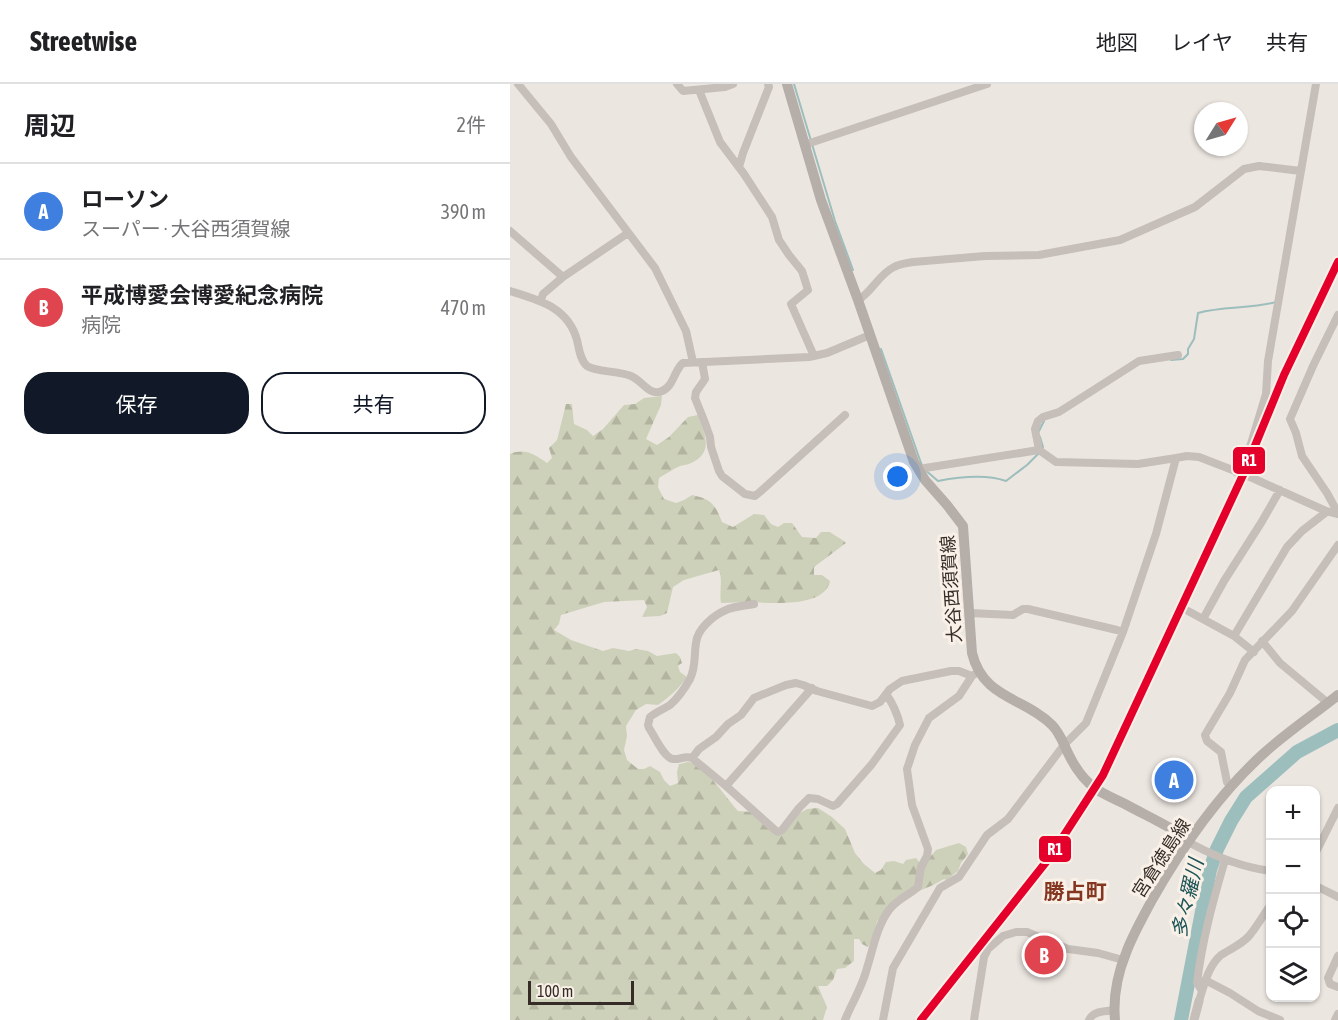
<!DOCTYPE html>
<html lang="ja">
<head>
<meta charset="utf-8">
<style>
  :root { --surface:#fff; --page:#f2f2f2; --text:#202124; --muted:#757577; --line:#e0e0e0; --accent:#111827 }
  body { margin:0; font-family:"Asap Condensed","Noto Sans JP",sans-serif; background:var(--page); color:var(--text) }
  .controls { position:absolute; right:18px; bottom:18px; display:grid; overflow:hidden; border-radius:12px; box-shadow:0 2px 4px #0004 }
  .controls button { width:54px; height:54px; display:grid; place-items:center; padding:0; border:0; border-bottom:2px solid var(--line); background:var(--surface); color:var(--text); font:30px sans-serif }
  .compass { position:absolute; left:684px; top:18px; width:54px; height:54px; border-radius:50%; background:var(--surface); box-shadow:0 2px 4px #0004; rotate:53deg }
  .scale { position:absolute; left:18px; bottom:15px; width:106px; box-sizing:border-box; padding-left:6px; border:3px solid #362c27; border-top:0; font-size:16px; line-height:21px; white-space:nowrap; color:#362c27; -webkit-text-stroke:4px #f9f0e7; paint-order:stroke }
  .you { position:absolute; left:388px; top:393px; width:21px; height:21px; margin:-15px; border:4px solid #fff; border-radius:50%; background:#1a73e8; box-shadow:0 0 0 9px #1a73e833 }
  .badge { display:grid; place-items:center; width:39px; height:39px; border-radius:50%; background:var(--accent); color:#fff; font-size:20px; font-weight:700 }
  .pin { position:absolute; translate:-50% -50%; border:3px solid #fff; box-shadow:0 2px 6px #0006 }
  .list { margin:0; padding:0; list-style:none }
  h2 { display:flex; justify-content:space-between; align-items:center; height:78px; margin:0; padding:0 24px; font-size:26px }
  h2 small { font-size:20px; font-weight:400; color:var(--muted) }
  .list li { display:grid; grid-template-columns:39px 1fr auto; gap:18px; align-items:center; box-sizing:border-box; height:96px; padding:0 24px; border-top:2px solid var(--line) }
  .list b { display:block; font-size:22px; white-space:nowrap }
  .list p { margin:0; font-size:20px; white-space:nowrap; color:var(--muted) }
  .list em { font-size:20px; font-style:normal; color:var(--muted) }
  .actions { display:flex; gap:12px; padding:18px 24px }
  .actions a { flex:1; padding:14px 0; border:2px solid var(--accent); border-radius:24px; text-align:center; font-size:21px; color:var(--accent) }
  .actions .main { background:var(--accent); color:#fff }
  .icon { flex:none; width:33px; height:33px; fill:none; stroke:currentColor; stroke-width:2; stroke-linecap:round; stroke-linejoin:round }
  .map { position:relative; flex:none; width:828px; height:936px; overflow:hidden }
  header { display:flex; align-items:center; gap:36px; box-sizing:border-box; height:84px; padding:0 30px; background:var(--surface); border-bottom:2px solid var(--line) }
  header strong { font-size:28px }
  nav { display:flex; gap:33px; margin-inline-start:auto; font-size:21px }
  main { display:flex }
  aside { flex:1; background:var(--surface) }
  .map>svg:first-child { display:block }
</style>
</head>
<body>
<header>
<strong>Streetwise</strong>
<nav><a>地図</a><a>レイヤ</a><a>共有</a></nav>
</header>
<main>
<aside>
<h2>周辺<small>2件</small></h2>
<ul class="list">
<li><span class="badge" style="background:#3f7fe0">A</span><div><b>ローソン</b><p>スーパー · 大谷西須賀線</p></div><em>390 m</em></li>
<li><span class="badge" style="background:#e0444e">B</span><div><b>平成博愛会博愛紀念病院</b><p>病院</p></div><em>470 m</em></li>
</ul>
<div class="actions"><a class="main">保存</a><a>共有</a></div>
</aside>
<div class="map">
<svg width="828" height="936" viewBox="0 0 828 936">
  <defs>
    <pattern id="forest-firs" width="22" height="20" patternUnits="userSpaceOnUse" patternTransform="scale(1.5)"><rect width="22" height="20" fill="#ced1ba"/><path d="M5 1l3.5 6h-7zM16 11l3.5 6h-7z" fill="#b2b4a0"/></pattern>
  </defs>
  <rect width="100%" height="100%" fill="#ece6e0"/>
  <path fill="url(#forest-firs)" d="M152,312l-1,9 -15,34 11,6 12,-8 19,-20 10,-2c7,20 17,38 -9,49 -2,1 -6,1 -9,2 -7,3 -14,8 -21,12l-1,9 6,12 12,4 8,-3 8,-5c19,4 23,9 30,27l11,5 21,-13 10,1 7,9 7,3 6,-4h8l10,14 14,1 5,-6h9c5,4 11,6 16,11l-32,24v8h8l8,6c-5,27 -59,22 -80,21 -10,0 -19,1 -29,1 -2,-11 2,-22 -2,-33l-35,10 -11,7 -6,26 -7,3 -18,1 5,-10 -3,-7 -40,2 -43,13 -2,9 -5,6 17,10 32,11 10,-3 16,3 7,-2 12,2 9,5 19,-3 4,4 2,6 -4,3 2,6 7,5c-8,12 -18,20 -29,28l-12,-1 -10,6 -10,16 1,10 -3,14 3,10 11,9h6l6,-3 10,6 4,8 6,6 8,-3 -1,-11 2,-8c3,0 6,-2 10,-2 16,3 38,37 49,49l14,1 29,20 8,-5 11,-14 7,-4 11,-1 14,9 13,12 10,24 9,11 11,9 6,-3 5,-8 8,-1 9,3 3,-4 10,-2 4,5 10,-6 6,-7 23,-7 7,4 2,7 -7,9 -3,8 -11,9 -3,-1c-6,3 -12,7 -18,9 -22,10 -33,3 -43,30l-6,3 -5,20 -4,6 -6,-3 -3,-5h-5v22l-9,7 -8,1 -4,11 -6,6h-9l9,21 -4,13h-313v-566c15,-6 24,0 37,9l5,-5 -3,-10 8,-8 9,-36h6l2,20 13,6 6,6 10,-7 21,-24 11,-1 9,-6z"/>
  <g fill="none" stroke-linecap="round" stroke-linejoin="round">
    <path stroke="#9cbebd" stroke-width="2" d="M284,0l41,137 18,49
      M371,265l40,114 3,6 14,12c21,-4 48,-7 68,0l21,-16 12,-12
      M661,276l12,-1 5,-5v-5l6,-10 4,-26c25,-7 53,-4 78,-11
      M529,347l5,-10
      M530,353l3,10 -1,2"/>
    <path stroke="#9cbebd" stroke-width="14" d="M671,936l29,-150 7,-21 14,-28 15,-24 51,-45 41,-22"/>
    <path stroke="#c5beb9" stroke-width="8" d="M8,0l33,40 20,33 84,111 31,63 7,31
      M167,0l6,7 42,-4 8,-3
      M189,6l21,52 24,32 28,43 7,23 10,15 13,16 6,19 -17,14 23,52
      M294,61l183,-61
      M229,83l4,-14 26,-66 -1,-3
      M0,147l53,46 65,-44
      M0,207c29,9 58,16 67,49 2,8 3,20 10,26 8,6 33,5 44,10 11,4 18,21 31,15 12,-5 12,-21 21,-28l126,-6 18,-4 43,-18
      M31,216l2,-6 20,-17
      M348,216c14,-8 21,-26 36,-33 5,-3 12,-4 19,-5l72,-6 54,-1 81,-15 75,-33 49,-38 15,-3 42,5
      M828,231l-25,51 -23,53 6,14 6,23 25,37 11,20
      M192,278l3,17 -9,13 -1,6 10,25 5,14 1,10 8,24 3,5 23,18 10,2 6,-5 84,-76
      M666,374l-38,6 -82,-2 -17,-12 -4,-21 3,-8 5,-4 16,-5 80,-51 39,-6
      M409,388l6,-4 114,-18
      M727,389l14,-29 15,-50 2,-33 48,-277
      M244,520c-9,2 -19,2 -28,6 -12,5 -29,19 -30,33 -2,12 0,24 -6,36 -5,9 -12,19 -20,26 -6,4 -14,7 -20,12l-2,8 1,3c5,7 15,30 24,31 7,1 12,-4 19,-1l7,-9 17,-12 12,-13 13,-9 13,-17 32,-13 10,-2 7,2 14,6 55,15 8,-4 10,-13 12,-8 49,-10h8l13,5
      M678,527l46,25 20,16
      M459,529l44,2 10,-6h5l89,21 6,2
      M693,535l21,-38 37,-58 19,-33
      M724,552l53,-89 15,-16 23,-18 1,-2
      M752,557l18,22 48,40
      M302,604l-86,98 49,44 3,2 4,-2 17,-22 10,-10 9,1 15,7 4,-2 35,-40 28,-39c-2,-10 -8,-23 -14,-31
      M182,674l34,28
      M721,703l-4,-5 -6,-30 -14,-11 -2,-6 25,-42 15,-33 47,-49 46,-66
      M680,756l2,4c26,14 50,23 78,27
      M806,768l22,-44
      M806,802l22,11
      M828,872l-10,22 2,6 8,3
      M695,896l25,13 28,18 22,9
      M692,907l-5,-8c5,-42 16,-82 28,-123
      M689,917c5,-15 9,-35 22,-46 9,-6 20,-10 28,-19 8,-9 14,-21 21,-30
      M335,936c7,-17 18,-35 22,-52 6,-19 10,-42 22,-58 7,-10 20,-15 29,-23l3,-20 6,-11 1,-7 -16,-44 -5,-36 8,-24 14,-27 30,-22 13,-20 3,-2
      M373,936l10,-52 47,-80 19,-11 28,-42 21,-16 56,-74 22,-22 37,-91 33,-98 20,-76 11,-2 12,1 49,19 78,35 12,3
      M464,936l10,-63 4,-8 15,-13 13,-4h11l41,17 30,4 25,7
      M579,936c5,-10 16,-8 25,-10
      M825,936l3,-6"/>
    <path stroke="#c5beb9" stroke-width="9" d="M684,936l5,-19"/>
    <path stroke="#b6aea9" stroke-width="10" d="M277,0l34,116 37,100 56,162 11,18 22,25 16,21 9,127c11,46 52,44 80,72 9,9 12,21 18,32 6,12 15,24 26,32 9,6 19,10 29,15 22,12 44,22 65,36
      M605,936c-2,-22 3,-47 11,-67 7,-19 17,-36 26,-53 30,-53 66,-105 111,-146 23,-21 50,-39 75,-59"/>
    <g stroke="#f9f0e7" stroke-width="12">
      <path id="rail-1" d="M411,936l129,-163 53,-82 140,-300 41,-100 54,-113"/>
    </g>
    <use href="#rail-1" stroke="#e4002b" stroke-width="8"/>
  </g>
  <g text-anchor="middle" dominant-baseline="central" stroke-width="6" stroke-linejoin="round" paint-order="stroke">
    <g font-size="18" fill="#362c27" stroke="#f9f0e7">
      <text transform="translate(441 505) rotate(-94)">大谷西須賀線</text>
      <text transform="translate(651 774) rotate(-57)">宮倉徳島線</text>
    </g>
    <g font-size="20" font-style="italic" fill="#1d5457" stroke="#f9f0e7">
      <text transform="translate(677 814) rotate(-77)">多々羅川</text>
    </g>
    <g font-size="21" font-weight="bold" fill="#843621" stroke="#f9f0e7">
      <text x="565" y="807">勝占町</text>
    </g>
  </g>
  <g stroke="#f9f0e7" stroke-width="2">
    <rect x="722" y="362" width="34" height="29" rx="6" fill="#e4002b"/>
    <rect x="528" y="751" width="34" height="28" rx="6" fill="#e4002b"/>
  </g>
  <g font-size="16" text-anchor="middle" font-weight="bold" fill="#fff">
    <text x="739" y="382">R1</text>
    <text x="545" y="771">R1</text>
  </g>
</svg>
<div class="controls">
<button>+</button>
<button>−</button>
<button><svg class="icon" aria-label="locate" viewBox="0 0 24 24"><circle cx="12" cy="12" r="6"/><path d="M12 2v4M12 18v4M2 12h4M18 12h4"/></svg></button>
<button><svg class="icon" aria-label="layers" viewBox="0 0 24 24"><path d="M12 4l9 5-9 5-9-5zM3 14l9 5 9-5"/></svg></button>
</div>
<svg class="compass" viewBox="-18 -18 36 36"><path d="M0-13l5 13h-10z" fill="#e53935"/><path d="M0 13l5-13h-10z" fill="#757577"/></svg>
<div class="scale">100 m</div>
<div class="you"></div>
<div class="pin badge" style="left:664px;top:696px;background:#3f7fe0">A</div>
<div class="pin badge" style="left:534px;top:871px;background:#e0444e">B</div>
</div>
</main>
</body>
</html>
